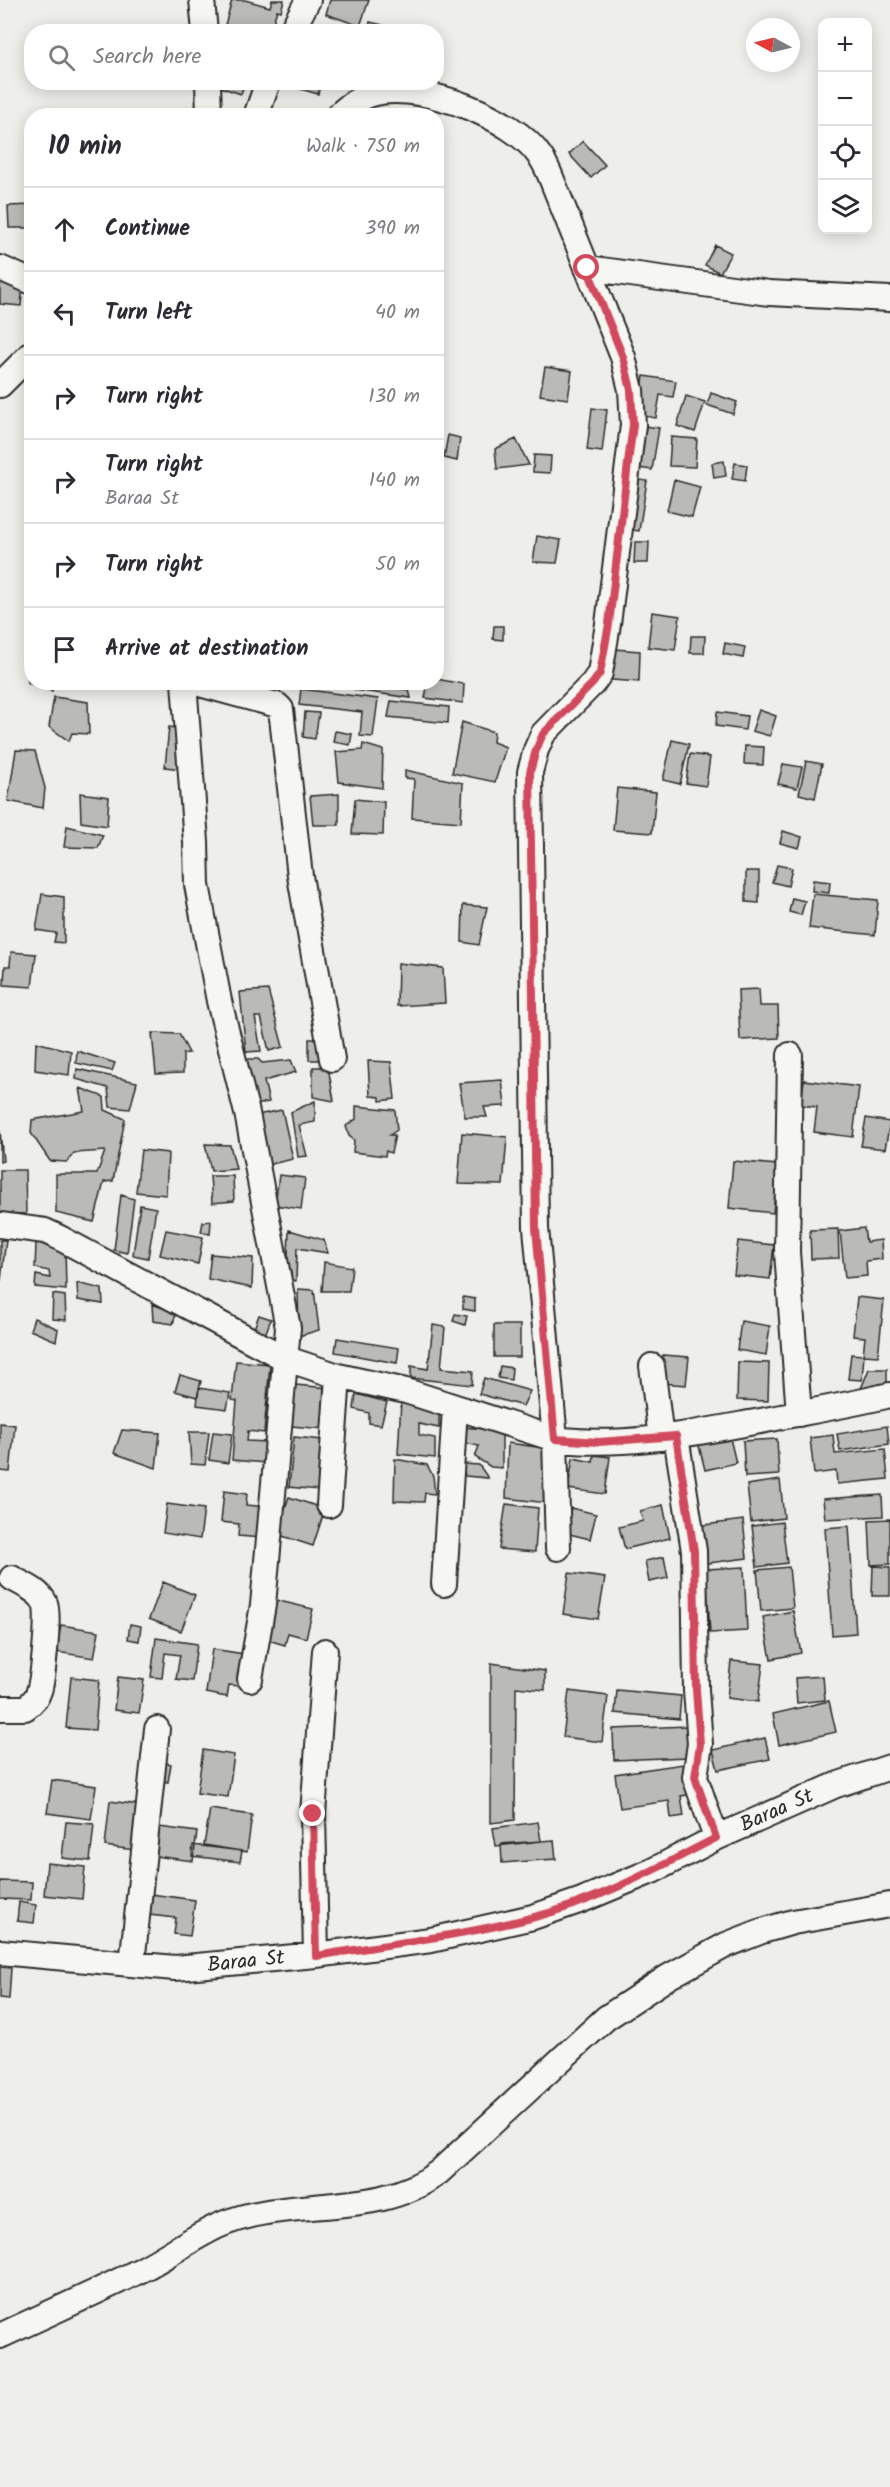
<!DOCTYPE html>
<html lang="en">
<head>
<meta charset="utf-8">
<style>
  :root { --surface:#fff; --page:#f2f2f3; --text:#2b2b33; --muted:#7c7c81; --line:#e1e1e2 }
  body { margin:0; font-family:Kalam,sans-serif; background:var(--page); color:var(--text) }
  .controls { position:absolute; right:18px; top:18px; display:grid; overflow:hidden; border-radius:12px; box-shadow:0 3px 15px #0003 }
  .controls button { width:54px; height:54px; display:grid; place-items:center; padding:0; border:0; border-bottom:2px solid var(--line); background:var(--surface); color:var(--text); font:30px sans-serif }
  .compass { position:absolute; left:746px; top:18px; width:54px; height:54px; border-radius:50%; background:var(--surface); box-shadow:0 3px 15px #0003; rotate:277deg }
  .stop { position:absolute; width:18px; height:18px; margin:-14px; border:4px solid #d1495b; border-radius:50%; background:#fff }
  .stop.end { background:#d1495b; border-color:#fff; box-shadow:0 2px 6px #0008 }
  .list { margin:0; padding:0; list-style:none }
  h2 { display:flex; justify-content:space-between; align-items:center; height:78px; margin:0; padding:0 24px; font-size:26px }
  h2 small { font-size:20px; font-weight:400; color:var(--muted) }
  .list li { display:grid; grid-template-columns:39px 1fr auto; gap:18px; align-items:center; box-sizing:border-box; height:84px; padding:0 24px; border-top:2px solid var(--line) }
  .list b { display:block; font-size:22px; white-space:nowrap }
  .list p { margin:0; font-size:20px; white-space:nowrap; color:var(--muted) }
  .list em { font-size:20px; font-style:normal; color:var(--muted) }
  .icon { flex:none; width:33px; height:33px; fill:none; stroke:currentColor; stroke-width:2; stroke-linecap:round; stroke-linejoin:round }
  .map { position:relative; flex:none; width:890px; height:2487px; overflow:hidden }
  .search { position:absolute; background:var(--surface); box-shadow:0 3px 15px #0003; left:24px; top:24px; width:420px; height:66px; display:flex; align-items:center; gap:15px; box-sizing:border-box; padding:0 21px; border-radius:24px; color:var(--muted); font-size:22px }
  .panel { position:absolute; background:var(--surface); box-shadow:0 3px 15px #0003; left:24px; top:108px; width:420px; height:582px; border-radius:24px }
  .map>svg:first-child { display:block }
</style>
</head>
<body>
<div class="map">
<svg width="890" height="2487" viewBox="0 0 890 2487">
  <rect width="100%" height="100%" fill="#eeeeea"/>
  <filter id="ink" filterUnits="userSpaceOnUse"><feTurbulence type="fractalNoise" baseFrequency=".0167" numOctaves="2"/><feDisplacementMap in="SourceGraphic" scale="12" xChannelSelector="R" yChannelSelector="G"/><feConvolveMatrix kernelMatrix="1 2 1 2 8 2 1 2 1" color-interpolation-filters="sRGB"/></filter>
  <g filter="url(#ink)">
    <path fill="#babab7" stroke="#2b2b2b" stroke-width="1.5" d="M232,0h13l25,7 2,-7h12l-3,11 -4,-1 -7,22h-24l-21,-7z
      M330,0h39l-9,26 -34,-12z
      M370,22l13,3 -1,7h-14z
      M218,82h27l-4,12 -24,-8z
      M298,82h23l-3,12 -21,-6z
      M583,141l22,24 -14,13 -22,-24z
      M32,205v23h-23l-1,-22z
      M715,245l16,8 -11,20 -15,-8z
      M0,281l23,3 -2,22 -21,-2z
      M545,367l27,4 -4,28 -28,-4z
      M644,376l32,5 -3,16 -13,-2 -4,23 -18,-3z
      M711,393l26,9 -4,12 -26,-9z
      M686,396l19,6 -10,30 -18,-6z
      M592,408l15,2 -5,42 -15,-2z
      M636,425l23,3 -7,42 -21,-3z
      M448,435l12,3 -3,23 -13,-3z
      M671,437l26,2 -2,28 -26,-1z
      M516,439l13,26 -32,4 -2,-20z
      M534,455l17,1 -1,17 -17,-1z
      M724,461l2,15 -12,2 -2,-15z
      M735,463l12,2 -2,16 -13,-2z
      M628,478l19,3 -8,50 -19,-3z
      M674,480l26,7 -8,30 -25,-6z
      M537,536l24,4 -4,23 -24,-1z
      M635,542h14l-1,21h-14z
      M652,612l28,4 -5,34 -27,-3z
      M494,626h9v14l-10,-1z
      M32,629v53h21l-1,9 -24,-8z
      M691,636h14l-1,17h-14z
      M725,643l20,4 -2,11 -20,-4z
      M614,649l26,2 -1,31 -27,-2z
      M436,679l28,5 -1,19 -38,-5 3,-16h8z
      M135,682h21l-1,4z
      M355,682h24v3l30,5 2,8 -56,-8z
      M398,682h25v5z
      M301,689l77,10 -5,38 -13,-1 2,-24 -63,-7z
      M54,697l34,5 1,32 -17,-1 -3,8 -20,-14z
      M391,701l58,6 -1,16 -60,-6z
      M759,710l17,6 -6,20 -18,-5z
      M305,712l14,1 -4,26 -12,-2z
      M717,712l30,4 -2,14 -29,-4z
      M462,722l32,10 -1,10 13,5 -11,35 -43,-9z
      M169,727l14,2 -2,40 -16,-2z
      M335,731l17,3 -2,11 -17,-3z
      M672,740l17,4 -9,40 -17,-4z
      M363,744l20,6 -1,38 -43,-6 -3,-30 26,-2z
      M745,746l19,1 -1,18 -19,-1z
      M16,750l19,1 10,37 -2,20 -35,-7z
      M690,754l20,3 -4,29 -20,-3z
      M806,761l16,3 -7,34 -16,-4z
      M783,764l19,3 -5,21 -19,-4z
      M405,770l58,13 -2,39 -49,-4 2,-39 -9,-1z
      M617,788l39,4 -4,41 -39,-3z
      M80,793l29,4 -2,29 -26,-4z
      M339,794v31h-26l-3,-29z
      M355,799l29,3 -1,33 -31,-1z
      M67,826l36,9 -5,13 -34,-1z
      M783,831l19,6 -3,11 -19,-5z
      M777,865l15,3 -4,18 -16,-4z
      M746,871h13v32l-13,-1z
      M813,880l17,2 -1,11 -17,-2z
      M42,894l22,3v46l-10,-1 2,-9 -20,-3z
      M813,894l65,6 -3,35 -66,-7z
      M792,898l13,3 -4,14 -12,-3z
      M463,905l24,2 -8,38 -17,-3z
      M11,952l25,2 -4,33 -28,-2 1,-19h5z
      M398,963l45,5 2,35 -48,3z
      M759,989l1,17h18l1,32 -39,2 -2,-50z
      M268,990l15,57 -14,4 -8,-34h-6l6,34 -15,1 -6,-60z
      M152,1033l27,1 10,19 -6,1v19l-27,1z
      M309,1039h12l3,21h-15z
      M36,1042l35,9 -2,24 -34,-5z
      M77,1051l38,12 -3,8 -36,-8z
      M247,1059h11l4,4 29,-3 5,12 -32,9 5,21 -13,3z
      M368,1061l23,1 4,37 -15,2v-4l-10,-1z
      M313,1067h15l6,34 -21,-4z
      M77,1069l60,13 -7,27 -20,-2 -2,-19 -32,-9z
      M502,1080l3,26 -21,1 3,10h-22l-6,-34z
      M804,1080l55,7 -6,50 -39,-5 3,-25 -16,-2z
      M80,1088l24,9 1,13 20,9 -12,62 -9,1 -10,40 -38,-9v-39h41l8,-23 -31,2 -7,9 -17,-1 -19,-28 1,-13 52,-9z
      M315,1101v21l-16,3 8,31 -9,1 -7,-45z
      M356,1106l39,4 2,20 -7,5h5l-4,18 -5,-2 -1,5 -32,-4 1,-12 -5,-4 -3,-10 10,-7z
      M282,1110l11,49 -26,6 -10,-50z
      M866,1118l24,4 -5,27 -24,-3z
      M0,1131l3,30 -3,1z
      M462,1133l45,4 -4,48 -45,-1z
      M205,1144l25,1 6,24 -25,2z
      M141,1150l27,3 -2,42 -30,-3z
      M733,1161l45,4 -5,48 -44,-5z
      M0,1170h25l1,44 -26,-1z
      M279,1175l26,3 -4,31 -26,-4z
      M210,1176h23l1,25 -22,2z
      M121,1195l13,4 -7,54 -13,-3z
      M140,1205l16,3 -8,50 -15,-3z
      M211,1221l-1,13 -9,-2 2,-10z
      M864,1228l2,14 15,-2 1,19 -16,2 1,15 -22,2 -5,-47z
      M838,1229l1,29 -28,1 -1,-29z
      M166,1230l37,7 -5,27 -38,-9z
      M289,1230l35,10 4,13 -31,-5 -1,33 -9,-1z
      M0,1240h6l-5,40h-1z
      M738,1241l36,4 -4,34 -36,-4z
      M36,1243l29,3 1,44 -31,-3 1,-12 14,3 -1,-7 -14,-3z
      M211,1254l42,4 -1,30 -44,-9z
      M324,1262l28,5 -3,24h-27z
      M77,1283l25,6 1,15 -25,-4z
      M298,1289l16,1 5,40 -20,6z
      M53,1294l12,2 1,24 -14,-1z
      M463,1297l12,2v12l-12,-2z
      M857,1297l27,3 -6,56 -14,-1 -2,25 -14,-1 3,-25 12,1 2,-18 -12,-1z
      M152,1304l24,9 -3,11 -20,-3z
      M455,1314l12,2 -2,9 -12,-4z
      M259,1315l12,4 -6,16 -12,-4z
      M34,1318l24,11 -2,12 -26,-11z
      M741,1321l29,5 -4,29 -29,-5z
      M433,1325l12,2 -4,41 32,3 -1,14 -61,-7v-12l17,3z
      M494,1325h26v32h-26z
      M337,1338l62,10 -2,15 -62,-11z
      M663,1355l26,2 -3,28 -25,-2z
      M236,1361l34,3 -6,69 -16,-2 -1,10 20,1 -2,21 -33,-3 5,-59 -5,-1z
      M738,1362l31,1 -1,38 -31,-1z
      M500,1366l12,2 -1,12 -13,-2z
      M869,1369h18v22h-27z
      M180,1375l21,6 -4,16 -22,-6z
      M484,1378l46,13 -7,15 -44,-12z
      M284,1384l45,4 -4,41 -45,-4z
      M199,1388l31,5 -3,16 -30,-4z
      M356,1394l31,8 -6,23 -12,-2v-10l-15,-4z
      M401,1401l38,12v15l-20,-4v11l16,3v20l-37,-4z
      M0,1423l15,2 -5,47 -10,-1z
      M887,1426l2,18 -49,7 -3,-17z
      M461,1427l41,3v38l-11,-1 -16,-10 4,-11 -20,-4z
      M122,1430l38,3 -4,35 -42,-15z
      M189,1432h20l-4,33 -14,-1z
      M213,1432l19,2 -4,29 -19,-3z
      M729,1434l7,29 -31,7 -7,-28z
      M833,1435l2,19 50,-5 3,30 -51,5 -1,-13 -22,3 -4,-36z
      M294,1437l29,3 -5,50 -29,-3z
      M777,1439l2,36 -34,2 -2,-36z
      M508,1443l36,5 3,55 -41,-5z
      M594,1455l16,2 -5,37 -37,-5 5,-31 20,4z
      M395,1459l32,6 6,11 2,18 -10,-1 -1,9 -30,-1z
      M463,1464l16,1 9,13 -23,-2z
      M780,1480l4,38 -33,4 -4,-37z
      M224,1491l23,3 -1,11 21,2 -3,31 -26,-2 1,-12 -18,-2z
      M882,1495l1,21 -58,3 -2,-20z
      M289,1497l36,12 -12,37 -37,-12z
      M167,1504l37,5 -4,30 -37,-6z
      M506,1504l32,4 -3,44 -36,-3z
      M663,1505l7,33 -45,11 -6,-22 24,-6 -3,-10z
      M571,1508l25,6 -6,25 -25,-6z
      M890,1519v45l-19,1 -2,-45z
      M743,1520l4,38 -46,6 -4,-38z
      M782,1522l5,41 -30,4 -5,-41z
      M849,1526l7,107 -24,2 -7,-107z
      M664,1557l4,21 -19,4 -4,-21z
      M873,1566l17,1v29h-18z
      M744,1567l3,64 -37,2 -4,-64z
      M789,1567l4,41 -32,3 -4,-41z
      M569,1573l36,5 -7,41 -35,-5z
      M163,1582l32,13 -14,36 -32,-12z
      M271,1599l42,10 -7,29 -18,-5 -3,12 -17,-5 4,-16 -7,-1z
      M793,1611l8,42 -30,6 -8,-42z
      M130,1624l11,2 -2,15 -11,-2z
      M61,1625l38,6 -5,27 -38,-6z
      M156,1638l41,6 -5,37 -16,-2 4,-24 -15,-2 -3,25 -11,-1z
      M212,1649l32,5 -5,32 -10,-1 -2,12 -21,-4z
      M731,1661l32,3 -5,38 -31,-4z
      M491,1663l54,8v19l-29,-3 -1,133 -24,3z
      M823,1676l2,24 -28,3 -2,-25z
      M71,1677l28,3 -4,50 -29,-2z
      M118,1677l26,3 -5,33 -25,-3z
      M617,1690l64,6 -2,23 -64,-6z
      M569,1691l39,5 -6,46 -39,-5z
      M829,1701l7,31 -57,13 -6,-31z
      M687,1726l1,31 -74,3 -1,-31z
      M765,1738l5,21 -52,11 -5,-20z
      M203,1750l31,5 -6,42 -31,-4z
      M158,1761l13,3 -3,18 -13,-3z
      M690,1763l4,31 -13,2 3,20 -13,2 -2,-17 -49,7 -5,-34z
      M52,1780l44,6 -5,33 -44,-6z
      M110,1801l29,4 -5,45 -29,-4z
      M210,1809l42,6 -5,37 -43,-7z
      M66,1822l28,2 -4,37 -28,-3z
      M538,1822l3,19 -45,5 -3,-18z
      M159,1827l38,5 -4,29 -38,-5z
      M554,1840l2,19 -54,4 -1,-19z
      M193,1845l49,6 -2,11 -48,-6z
      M47,1863l38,4 -3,32 -38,-4z
      M0,1881l32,1 -1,18 -31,-1z
      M143,1893l52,7 -5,36 -16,-2 2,-16 -36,-4z
      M19,1902l17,3 -2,18 -17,-2z
      M0,1967l11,1 -2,31 -9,-1z"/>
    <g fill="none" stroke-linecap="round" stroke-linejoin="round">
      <g stroke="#2b2b2b" stroke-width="28">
        <path id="minor" d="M202,0l3,32
          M291,32l17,-32
          M208,82l1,34
          M256,116l12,-34
          M338,116c12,-12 26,-22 43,-24 45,-7 132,25 158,63 5,6 8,13 11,20l73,182 8,33 2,35 -25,199 -8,49 -7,10 -50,51 -7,16 -6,22 6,456 19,211 3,109
          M0,268l32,14
          M587,268l182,25 121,6
          M0,385l32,-32
          M184,682l12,160 1,43 22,116 28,112 41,215 -25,277 -13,74
          M192,682l85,23 4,4 19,167 32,183
          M790,1055l-3,197 12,162
          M0,1225l45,6 15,7 224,120 54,18 68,15 149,48c67,9 134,-5 200,-17 45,-9 90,-16 135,-27
          M652,1366l9,72
          M676,1436l18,115 2,139 4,54 -5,33 21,61
          M329,1505l9,-129
          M444,1584l11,-176
          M0,1708h25c6,-4 12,-10 14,-17 4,-12 11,-79 6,-88 -6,-13 -22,-18 -33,-25
          M0,1952l175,16 141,-13 115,-15 102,-23 49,-17 70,-29 64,-33 120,-53 54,-18
          M316,1955l-3,-141 12,-163
          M132,1964l25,-235
          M0,2336c47,-22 95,-43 141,-66 27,-14 52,-33 79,-45 70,-30 158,-5 219,-53l167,-154 62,-41 58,-32 36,-14 31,-9 97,-17"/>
      </g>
      <use href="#minor" stroke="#f6f6f2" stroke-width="24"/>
    </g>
  </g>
  <g fill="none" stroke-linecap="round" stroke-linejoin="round" filter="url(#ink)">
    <path stroke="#d1495b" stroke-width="8" d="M313,1814l3,142c72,-12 144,-20 215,-38 65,-16 126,-50 185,-80l-21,-61 5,-33 -4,-54 -2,-139 -18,-115 -77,6 -44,-3 -19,-211 -6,-456 6,-22 7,-16 50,-51 7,-10 9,-49 20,-169 4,-30 -2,-35 -8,-33 -36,-89"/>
  </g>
  <g text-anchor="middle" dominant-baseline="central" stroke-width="4.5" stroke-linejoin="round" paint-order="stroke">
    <g font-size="21" fill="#2b2b2b" stroke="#f6f6f2">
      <text transform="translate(777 1811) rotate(-24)">Baraa St</text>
      <text transform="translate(246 1962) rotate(-6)">Baraa St</text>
    </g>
  </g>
</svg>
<div class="controls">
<button>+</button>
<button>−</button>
<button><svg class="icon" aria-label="locate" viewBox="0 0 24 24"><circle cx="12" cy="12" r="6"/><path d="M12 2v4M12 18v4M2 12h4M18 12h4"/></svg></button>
<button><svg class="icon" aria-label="layers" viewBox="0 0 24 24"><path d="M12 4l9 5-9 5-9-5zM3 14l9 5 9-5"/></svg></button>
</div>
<svg class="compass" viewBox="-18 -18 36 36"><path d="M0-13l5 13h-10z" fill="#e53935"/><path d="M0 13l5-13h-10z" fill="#7c7c81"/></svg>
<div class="stop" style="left:587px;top:268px"></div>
<div class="stop end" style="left:313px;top:1814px"></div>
<div class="search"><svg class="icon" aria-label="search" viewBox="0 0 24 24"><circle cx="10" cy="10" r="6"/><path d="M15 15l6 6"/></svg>Search here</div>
<section class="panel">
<h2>10 min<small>Walk · 750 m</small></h2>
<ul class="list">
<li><svg class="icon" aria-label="ahead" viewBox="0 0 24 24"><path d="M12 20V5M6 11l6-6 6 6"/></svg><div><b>Continue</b></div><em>390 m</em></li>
<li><svg class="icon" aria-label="left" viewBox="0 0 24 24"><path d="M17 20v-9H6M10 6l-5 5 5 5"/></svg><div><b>Turn left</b></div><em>40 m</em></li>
<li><svg class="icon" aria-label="right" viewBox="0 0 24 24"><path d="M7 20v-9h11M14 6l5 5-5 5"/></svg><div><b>Turn right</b></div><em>130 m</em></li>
<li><svg class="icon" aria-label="right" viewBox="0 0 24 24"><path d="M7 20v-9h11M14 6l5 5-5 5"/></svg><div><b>Turn right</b><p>Baraa St</p></div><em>140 m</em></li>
<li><svg class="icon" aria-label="right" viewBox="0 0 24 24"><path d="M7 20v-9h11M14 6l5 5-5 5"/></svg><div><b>Turn right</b></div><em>50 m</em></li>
<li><svg class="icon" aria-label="arrive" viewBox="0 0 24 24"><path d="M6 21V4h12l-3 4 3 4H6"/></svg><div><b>Arrive at destination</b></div></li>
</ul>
</section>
</div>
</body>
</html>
